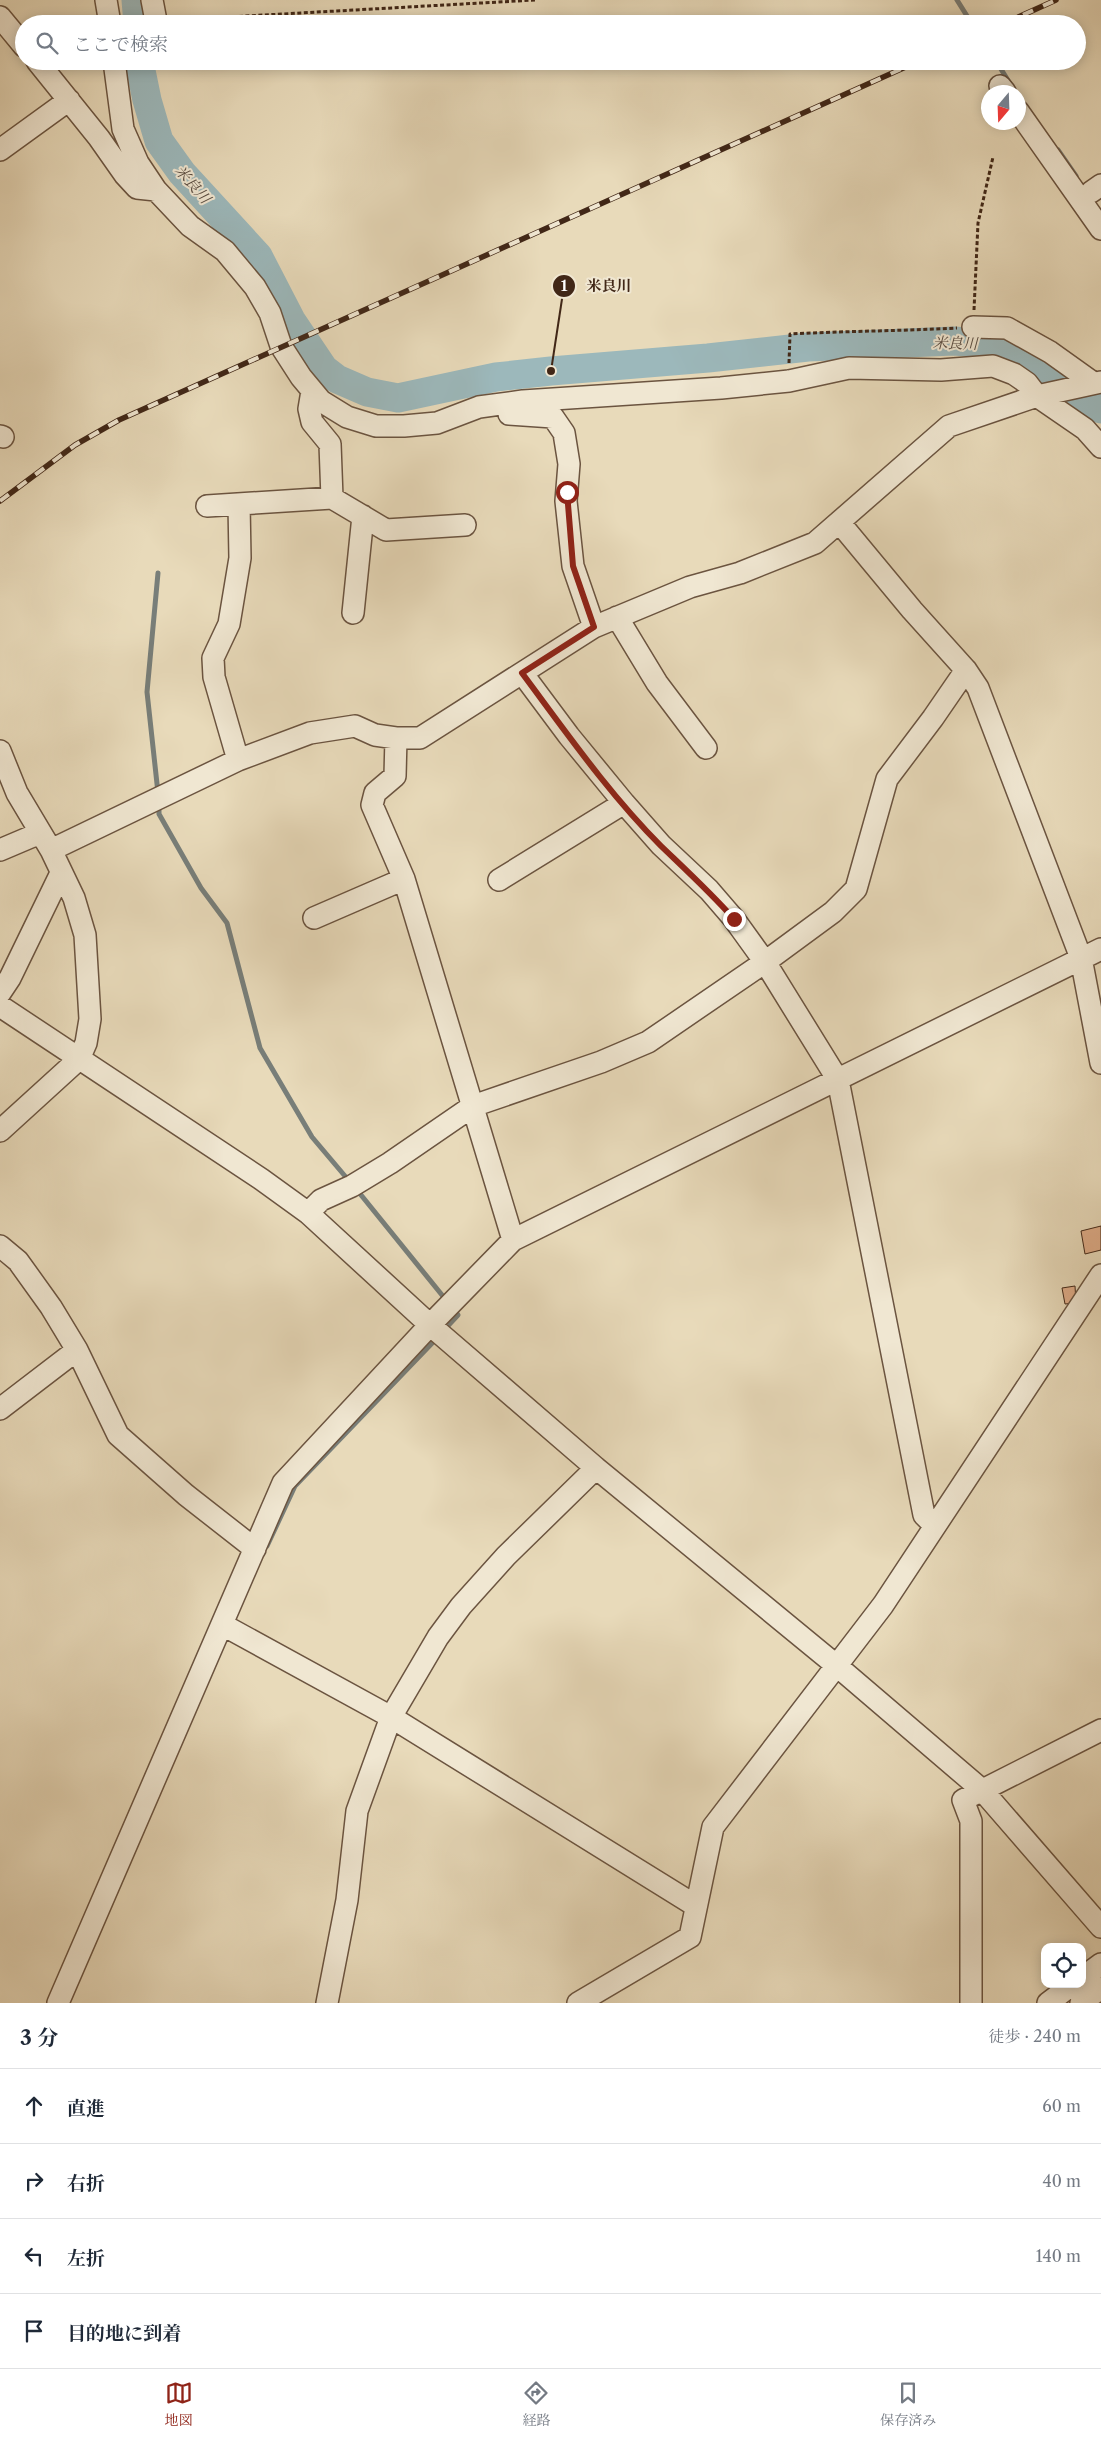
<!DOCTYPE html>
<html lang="ja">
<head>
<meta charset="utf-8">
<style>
  :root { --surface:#fff; --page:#f2f2f3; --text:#1f2937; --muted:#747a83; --line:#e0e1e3; --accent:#8f2418 }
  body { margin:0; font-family:"Libre Caslon Text","Noto Serif JP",serif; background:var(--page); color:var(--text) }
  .controls { position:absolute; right:15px; bottom:15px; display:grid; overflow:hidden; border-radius:10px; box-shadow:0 2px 12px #0003 }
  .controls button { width:45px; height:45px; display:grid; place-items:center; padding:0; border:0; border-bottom:1px solid var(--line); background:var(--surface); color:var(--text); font:25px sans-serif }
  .compass { position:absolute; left:981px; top:85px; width:45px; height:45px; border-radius:50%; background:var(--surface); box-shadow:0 2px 12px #0003; rotate:199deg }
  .stop { position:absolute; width:15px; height:15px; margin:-11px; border:4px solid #8f2418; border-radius:50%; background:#fff }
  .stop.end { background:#8f2418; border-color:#fff; box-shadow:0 1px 5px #0008 }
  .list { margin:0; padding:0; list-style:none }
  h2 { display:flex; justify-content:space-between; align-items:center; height:65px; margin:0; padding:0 20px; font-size:21px }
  h2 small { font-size:16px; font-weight:400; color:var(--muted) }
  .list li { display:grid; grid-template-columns:32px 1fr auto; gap:15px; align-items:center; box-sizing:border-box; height:75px; padding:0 20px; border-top:1px solid var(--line) }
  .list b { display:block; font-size:19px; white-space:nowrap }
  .list em { font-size:16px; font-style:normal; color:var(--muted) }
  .icon { flex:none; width:28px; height:28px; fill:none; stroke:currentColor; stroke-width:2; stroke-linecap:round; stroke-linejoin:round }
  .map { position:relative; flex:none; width:1101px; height:2003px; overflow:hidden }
  .search { position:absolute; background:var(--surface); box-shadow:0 2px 12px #0003; left:15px; right:15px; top:15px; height:55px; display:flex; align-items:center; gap:12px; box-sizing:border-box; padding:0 18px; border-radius:28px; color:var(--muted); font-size:19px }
  .sheet { height:365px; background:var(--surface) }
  nav { display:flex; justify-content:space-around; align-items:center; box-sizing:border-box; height:70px; border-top:1px solid var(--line); background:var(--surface); font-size:14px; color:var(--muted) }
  nav a { display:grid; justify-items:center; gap:2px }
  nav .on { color:var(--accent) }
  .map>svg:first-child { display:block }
</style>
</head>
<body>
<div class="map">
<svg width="1101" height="2003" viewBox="0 0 1101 2003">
  <rect width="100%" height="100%" fill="#e8daba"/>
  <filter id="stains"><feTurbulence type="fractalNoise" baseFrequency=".004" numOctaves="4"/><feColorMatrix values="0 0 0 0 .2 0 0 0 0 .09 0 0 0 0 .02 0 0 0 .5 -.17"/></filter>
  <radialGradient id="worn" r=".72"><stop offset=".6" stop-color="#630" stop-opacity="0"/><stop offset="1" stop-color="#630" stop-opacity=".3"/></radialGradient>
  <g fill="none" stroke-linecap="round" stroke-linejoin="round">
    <path stroke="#787e79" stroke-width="5" d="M957,0l15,24
      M996,61l13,21
      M1058,150l18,26
      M158,793l-11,-101 11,-119
      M159,804v10l42,74 26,35 33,125 52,89 38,45
      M357,1190l89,110
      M444,1330l14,-15 -5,-7
      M267,1546l28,-60 142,-148"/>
    <path stroke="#9cb8bb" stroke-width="29" d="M136,0l2,24
      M139,61l8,39 12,41 23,32 76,83 33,64 33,49 13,10 30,13 31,6 98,-21 55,-6 157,-13 100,-11 146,-6 50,4 40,25 23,26 34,13"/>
  </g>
  <path fill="#e0ad89" stroke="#412717" d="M1101,1226v24l-16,4 -4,-23z
    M1075,1286l1,17 -11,1 -3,-16z"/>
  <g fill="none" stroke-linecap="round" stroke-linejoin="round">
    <g stroke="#6b5440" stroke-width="24">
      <path id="minor" d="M106,0l4,24
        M152,0l4,21
        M0,17l24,29
        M37,61l62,77 26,37 12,13 19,2
        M114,61l9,68 15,34 18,27 34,36 35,25 30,36 15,26 11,33 20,31 20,24 26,16 29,9h28l33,-3 42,-16 44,-6 198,-13 68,-7 60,-13 92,2 52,-4 21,8 13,9 10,13 48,33 16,18
        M1000,86l5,6
        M1018,111l83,118
        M0,150l69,-50
        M1091,192l10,-7
        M973,327l34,1 43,24 42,30
        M312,391l-3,18 3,13 18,22 2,54
        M509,414l44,3 11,16 5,31 -3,37 7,65 21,61
        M0,436l3,1
        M207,506l125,-8 54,32 79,-5
        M839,522l73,88 54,60 12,18 103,270 20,105
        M353,613l10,-97
        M617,617l40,66 49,65
        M522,673l47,63 55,67 37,42 48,45 25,29 31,43 73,118 86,435 11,11
        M396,738l-1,38 -20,17 -3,12 32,74 109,361
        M0,751l17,42 34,57 23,48 11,37 5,84 -4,24 -7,16 -79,72
        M238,760l-24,-83 -1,-19 16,-34 11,-66 -1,-54
        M0,850l40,-17
        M51,850l187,-90 72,-27 45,-7 20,9 21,3h24l174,-111 96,-40 50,-14 75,-30 134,-117 88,-30 64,-14
        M499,880l125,-77
        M314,918l90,-39
        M0,993l10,-15 51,-105
        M0,1006l261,173 47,34 122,112 166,143 241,198 145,124 119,137
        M308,1213l13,-13 31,-14 38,-23 83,-57 128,-44 47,-20 117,-80 68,-50 23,-23 31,-110 46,-61 33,-48
        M0,1246l18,15 33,46 26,43 41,85 68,60 69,54
        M0,1409l77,-59
        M223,1625l168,92 305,189
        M1082,1978l19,-14
        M58,2003l225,-520 147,-158 83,-85 588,-291
        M327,2003l20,-103 10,-89 34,-94 47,-80 23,-31 45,-50 90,-88
        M578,2003l112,-66 23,-110 170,-222 218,-330
        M971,2003v-182l-8,-21 138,-70
        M1048,2003l25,-19
        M1081,2003l20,-15"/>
    </g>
    <path stroke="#412717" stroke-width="3" stroke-dasharray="4 2.5" stroke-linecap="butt" d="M174,20l361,-20
      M126,23l14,-1
      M974,310l4,-87 15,-66
      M789,363l1,-29c56,-3 111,-3 167,-6"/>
    <use href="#minor" stroke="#f0e7d2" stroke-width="21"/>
    <g stroke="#412717" stroke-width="5.5">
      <path id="rail" d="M1003,24l53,-24
        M0,501l75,-56 44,-25 800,-359"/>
    </g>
    <use href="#rail" stroke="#f0e7d2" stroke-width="4" stroke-dasharray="11" stroke-linecap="butt"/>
  </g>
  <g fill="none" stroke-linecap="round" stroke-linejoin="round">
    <path stroke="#8f2418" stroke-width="6" d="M567,492l6,74 21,61 -72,46c44,59 87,121 139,173 25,24 50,47 73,73"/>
  </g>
  <g text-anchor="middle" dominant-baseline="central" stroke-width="4" stroke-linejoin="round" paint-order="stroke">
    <g font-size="15" font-style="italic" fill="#584b40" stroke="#f0e7d2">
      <text transform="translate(193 184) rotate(49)">米良川</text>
      <text transform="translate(955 343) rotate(1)">米良川</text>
    </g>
  </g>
  <path fill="none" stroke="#412717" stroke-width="2" d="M551 371L564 286"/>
  <g fill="#412717" stroke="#f0e7d2" stroke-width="2">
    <circle cx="551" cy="371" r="5"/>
    <circle cx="564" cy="286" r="12"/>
  </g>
  <g font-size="15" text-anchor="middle" font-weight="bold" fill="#fff">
    <text x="564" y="291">1</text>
  </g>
  <g font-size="15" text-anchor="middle" font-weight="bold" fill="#412717" stroke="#f0e7d2" stroke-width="4" stroke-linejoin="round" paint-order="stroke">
    <text x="609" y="291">米良川</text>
  </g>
  <rect width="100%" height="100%" filter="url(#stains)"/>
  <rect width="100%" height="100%" fill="url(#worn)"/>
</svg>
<div class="controls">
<button><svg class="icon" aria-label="locate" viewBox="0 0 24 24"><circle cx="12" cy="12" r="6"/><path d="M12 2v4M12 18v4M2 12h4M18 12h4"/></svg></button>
</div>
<svg class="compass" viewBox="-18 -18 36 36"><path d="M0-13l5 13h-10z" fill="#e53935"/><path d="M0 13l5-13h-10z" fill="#747a83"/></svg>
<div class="stop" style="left:567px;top:492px"></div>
<div class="stop end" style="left:734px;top:919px"></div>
<div class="search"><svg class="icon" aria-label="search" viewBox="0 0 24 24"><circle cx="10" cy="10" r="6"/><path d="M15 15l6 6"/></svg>ここで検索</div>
</div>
<section class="sheet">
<h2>3 分<small>徒歩 · 240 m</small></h2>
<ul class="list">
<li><svg class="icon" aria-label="ahead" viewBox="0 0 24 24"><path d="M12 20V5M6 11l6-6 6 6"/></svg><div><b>直進</b></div><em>60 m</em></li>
<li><svg class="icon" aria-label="right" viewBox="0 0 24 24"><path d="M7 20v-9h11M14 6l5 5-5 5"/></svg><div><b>右折</b></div><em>40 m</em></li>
<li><svg class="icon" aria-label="left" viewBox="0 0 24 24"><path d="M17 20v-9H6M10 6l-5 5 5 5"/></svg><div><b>左折</b></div><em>140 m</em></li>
<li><svg class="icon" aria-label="arrive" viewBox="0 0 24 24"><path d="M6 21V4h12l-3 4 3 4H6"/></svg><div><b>目的地に到着</b></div></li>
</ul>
</section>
<nav>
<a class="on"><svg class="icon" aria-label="map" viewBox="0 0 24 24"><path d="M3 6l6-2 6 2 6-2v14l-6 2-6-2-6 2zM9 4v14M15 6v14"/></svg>地図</a>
<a><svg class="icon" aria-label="directions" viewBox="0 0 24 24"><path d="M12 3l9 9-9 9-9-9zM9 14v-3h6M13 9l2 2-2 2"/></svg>経路</a>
<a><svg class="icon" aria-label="saved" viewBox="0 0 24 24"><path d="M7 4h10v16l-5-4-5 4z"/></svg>保存済み</a>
</nav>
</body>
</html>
